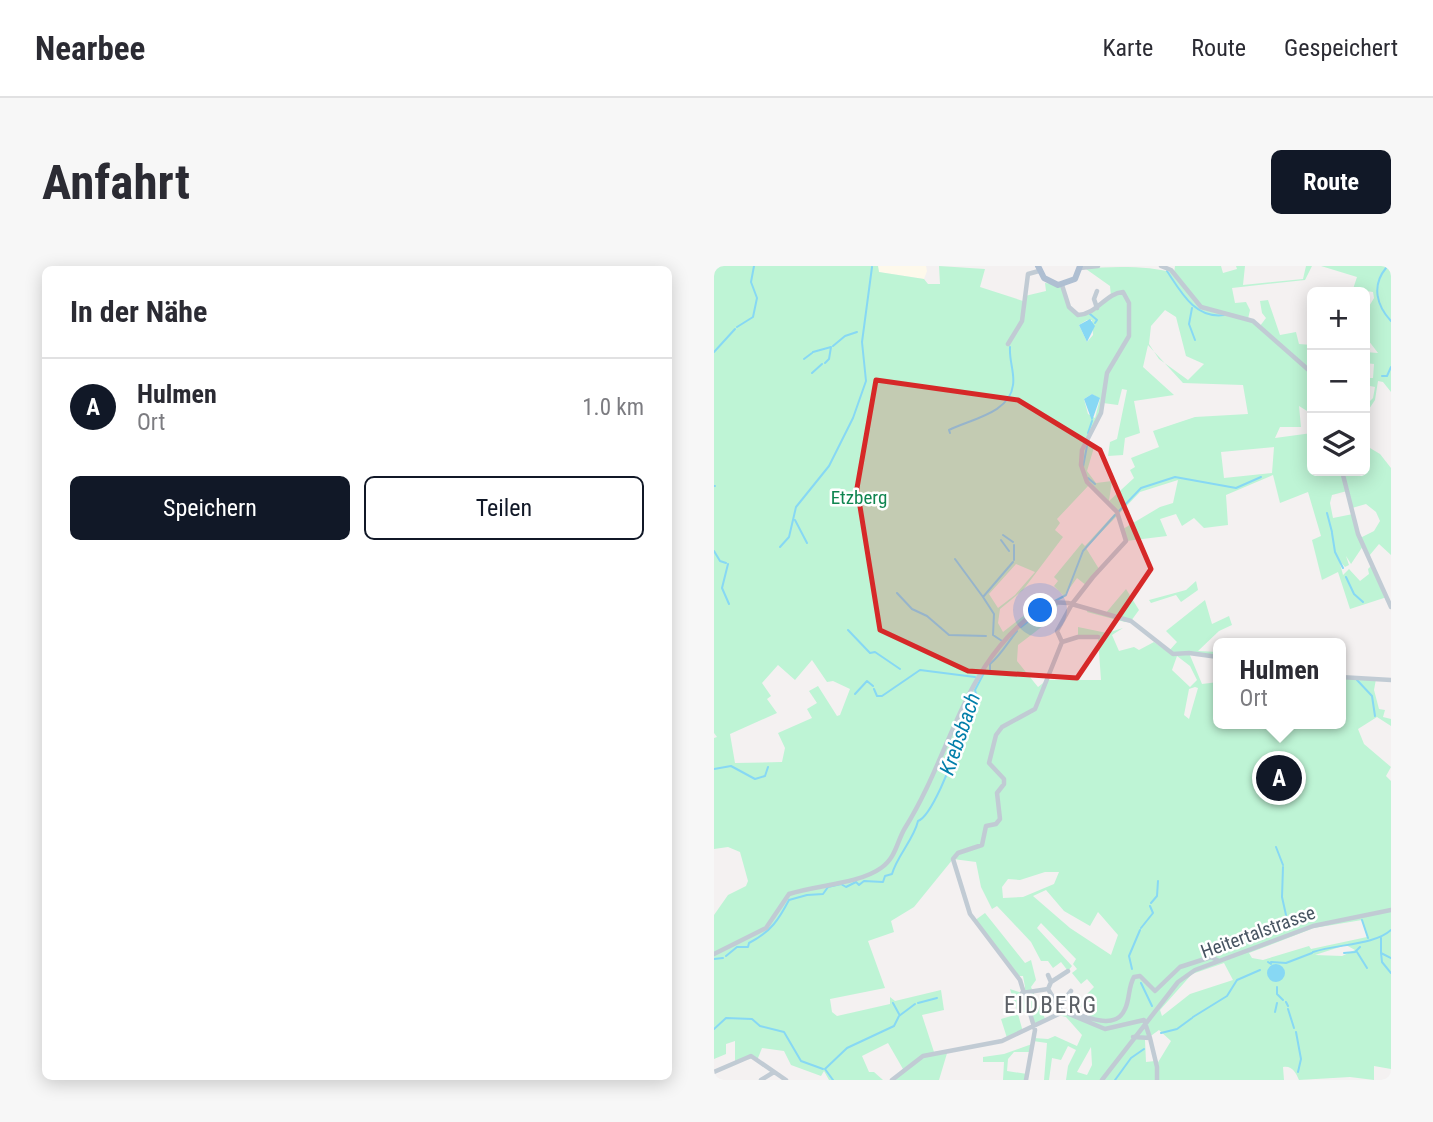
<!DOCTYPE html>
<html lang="de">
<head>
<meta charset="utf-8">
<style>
  :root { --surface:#fff; --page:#f7f7f7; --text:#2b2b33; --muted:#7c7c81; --line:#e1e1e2; --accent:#111827 }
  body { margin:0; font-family:"Roboto Condensed",sans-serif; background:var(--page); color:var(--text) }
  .controls { position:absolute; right:21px; top:21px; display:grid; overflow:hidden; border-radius:10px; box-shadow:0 4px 18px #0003 }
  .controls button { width:63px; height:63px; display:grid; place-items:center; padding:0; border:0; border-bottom:2px solid var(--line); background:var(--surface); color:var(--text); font:35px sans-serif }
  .you { position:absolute; left:327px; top:345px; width:24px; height:24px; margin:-18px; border:5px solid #fff; border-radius:50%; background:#1a73e8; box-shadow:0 0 0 10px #1a73e833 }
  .badge { display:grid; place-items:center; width:46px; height:46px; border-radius:50%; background:var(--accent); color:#fff; font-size:23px; font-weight:700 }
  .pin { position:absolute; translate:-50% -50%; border:4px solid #fff; box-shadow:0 2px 7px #0006 }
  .popup { position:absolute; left:499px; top:372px; width:133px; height:91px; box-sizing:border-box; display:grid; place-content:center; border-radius:10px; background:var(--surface); filter:drop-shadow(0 2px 5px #0005); font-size:23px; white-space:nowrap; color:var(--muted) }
  .popup b { font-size:26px; color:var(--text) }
  .popup::after { content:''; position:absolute; left:50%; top:100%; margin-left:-14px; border:14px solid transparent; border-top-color:var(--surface) }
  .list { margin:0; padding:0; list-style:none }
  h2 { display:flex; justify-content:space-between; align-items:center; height:91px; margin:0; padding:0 28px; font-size:30px }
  h2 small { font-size:23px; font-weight:400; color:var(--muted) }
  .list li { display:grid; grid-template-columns:46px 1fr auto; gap:21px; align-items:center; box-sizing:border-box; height:98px; padding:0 28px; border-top:2px solid var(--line) }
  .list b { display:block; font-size:26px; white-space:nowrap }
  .list p { margin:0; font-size:23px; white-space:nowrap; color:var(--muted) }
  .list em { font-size:23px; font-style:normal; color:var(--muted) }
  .actions { display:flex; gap:14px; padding:21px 28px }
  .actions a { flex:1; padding:16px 0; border:2px solid var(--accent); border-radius:10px; text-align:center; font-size:24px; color:var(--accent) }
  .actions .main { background:var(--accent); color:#fff }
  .icon { flex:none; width:38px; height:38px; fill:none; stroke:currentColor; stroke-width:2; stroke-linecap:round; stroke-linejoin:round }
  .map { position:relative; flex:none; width:677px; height:814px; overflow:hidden; border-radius:10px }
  header { display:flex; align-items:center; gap:42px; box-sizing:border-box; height:98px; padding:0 35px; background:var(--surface); border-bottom:2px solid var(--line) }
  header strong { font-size:33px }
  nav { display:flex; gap:38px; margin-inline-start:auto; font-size:24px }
  .intro { display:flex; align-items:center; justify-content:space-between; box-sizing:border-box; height:168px; padding:0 42px }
  h1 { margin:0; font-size:49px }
  .button { padding:18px 32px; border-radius:10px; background:var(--accent); color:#fff; font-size:24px; font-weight:700 }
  main { display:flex; gap:42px; padding:0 42px }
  aside { flex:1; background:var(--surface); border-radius:10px; box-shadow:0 4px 18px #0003 }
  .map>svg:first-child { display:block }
</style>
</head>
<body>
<header>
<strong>Nearbee</strong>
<nav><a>Karte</a><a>Route</a><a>Gespeichert</a></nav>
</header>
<div class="intro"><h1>Anfahrt</h1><a class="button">Route</a></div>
<main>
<aside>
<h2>In der Nähe<small></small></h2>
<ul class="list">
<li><span class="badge">A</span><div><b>Hulmen</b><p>Ort</p></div><em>1.0 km</em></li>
</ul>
<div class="actions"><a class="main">Speichern</a><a>Teilen</a></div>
</aside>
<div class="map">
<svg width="677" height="814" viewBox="0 0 677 814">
  <rect width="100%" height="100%" fill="#f4f1f1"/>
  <path fill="#fef9eb" d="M164,0h48l1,5 -3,8 -45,-7z"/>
  <path fill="#bef4d5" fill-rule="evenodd" d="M0,0h164l1,6 45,7 4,5h12l-1,-18 46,3 -5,18 43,14 2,-5 21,-5 -1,-8 17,2 9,26 11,4 29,-18 -1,-11 -24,-17c25,-3 65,-3 88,4l1,-7h46l2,7 14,-4 -1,-3h9l-2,19 60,-6 3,-13h6l-7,14 -73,8 3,15 11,-1 4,8 -2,9 12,7 6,-8 -4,-5 -2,-12 8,-1 12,35 16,-3 3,12 13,1v69l-13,-8 2,21h-21l-5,11 37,-5v-9v47h53v-26l15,9 11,14v87l-12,-11 -10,12 -6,-10 -12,18 -5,-8 3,9 -4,2 -6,-7 4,15 6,-6 11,12 9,-7 -1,-5 5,-5 14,33 -37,12 -12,-37 -16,8 -10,-40 9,-4 -13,-44 -28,11 -7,-28 -47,20 2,30 -24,3 -10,-10 -12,8 -6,-12 -16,5 7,17 -41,5 -3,-12 37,-22 13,-4 5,-23 -38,12 -54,56 13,21 -12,17 -10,-8 -13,18 -10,-10 4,-5 -4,-4 28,-34 3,3 31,-34 -27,-27 -32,34 3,4 -5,7 8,7 -40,53 -23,19 -2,14 5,9 33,-26 2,4 12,-8h9l-7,17 -34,26 -1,16 21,26 9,-7h54l-3,-42 -20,-1v-10l29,6 16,-5 -11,7 7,16 15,-4 5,3 15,-8 14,10 9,-10 -11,-11 39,-31 7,24 17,-8 3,9 -13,6 -21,20 20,1v5l-29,-4 13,31 16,-2v42h122v-47l36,2 -2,11 5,19 6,1 -2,7 8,2v7l-14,-9 -19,12 6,15 27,23 -5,9 5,5v288l-17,-3v14l-24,-3 -51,3c-3,-7 -7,-15 -16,-13l1,13h-218l2,-14 8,-16 -8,-4 -7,14 -9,-2 -3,22h-5l3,-37 -14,-2 1,-3 14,1 7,-3 22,10 5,-11 -16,-18 -8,-2 4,-3 26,5 2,-7 -9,-3v-7l13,-13 -7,-8 -6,5 -9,-11 5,-4 -4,-5 3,-5 -35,-36 -4,5 35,38 -4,5 -7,-9 -8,6 -5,-7h-7l-10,-19 -34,-36 -5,3 -11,-22 -5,-25 -23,-3 -39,48 -23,14 3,11 -26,9 17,47 -55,11 2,13 5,4 53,-12v-7l5,4 46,-11 3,20 -22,5 12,37 14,-2 -9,30h-47l11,-11 -15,-26 -26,13 7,16h5l9,8h-54l-5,-9 -3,5 -30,-11 -7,-14 -22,-3 -4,10 -23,3v-20l-9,3v10l-12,5v-144l14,-20 18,-9 2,-5 -8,-29 -12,-5 -14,2v-111l3,-1 -3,-4zM451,44l11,7 10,39 18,8 -16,16 -29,-21 -10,-15 2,-18zM373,54h5l1,15 -6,7 -8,-17zM434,79l35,38 60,2 5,29 -53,3 -42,14 6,16 -28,11 4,9 -5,3 4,8 -25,23 3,-20 -16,2 -9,-12 8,-27h-8l16,-41 15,2 4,-16 5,1 -10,49 -7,3 -2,14 15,-1 2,-17 15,-5 -6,-32 40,-6 -31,-28zM378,128l8,5 -5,19 -7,-4 -4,-15zM560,181l-2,26 -48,5 -3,-26zM633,225l5,17 14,-4 10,8 4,9 -6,10 -14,7 -7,-24 -20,4 -3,-15 2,-8zM302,298l19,8 -20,23 -17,13 -9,-14zM463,390l13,10 7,14 -7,7 -18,-17zM98,394l15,22 6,-1 17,8 -10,26 -3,1 -19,-30 -9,5 8,12 -10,6 5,9 -34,15 7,15 -3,14 -47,1 -5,-29 47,-21 -10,-14 4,-3 -9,-13 16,-18 17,15zM481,421l3,1 -9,31 -5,-4 5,-26zM331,606h14l-5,12 -31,13 -20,1 -1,-11 6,-8 12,1zM332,624l18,21 26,15 8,-14 20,23 -7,20 -41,-27 -37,-32zM648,654l5,17 -56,12 -2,-3 -46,14 -11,-2 -3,-5 65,-25zM632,679l9,5 -13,6 -27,-1zM510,697l9,17 -43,14 -28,22 -2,-6 32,-36zM445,764l12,11 -14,23 -2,-3 -9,1 -1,-22zM377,781l1,18 -5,10 -10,-3z
    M607,0h70v126l-8,-10 -5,-1 -3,19 -10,15v-9l8,-8 2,-11 -10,-2 1,-7h7l1,-14 -9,-1v-11l13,1 -13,-17v-23l9,-15 -1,-6 -14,-2 -7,2 5,-15z
    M482,315l2,9 -17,12 -5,-7 -25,8 -2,-3 37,-10z
    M412,323l13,21 -8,11 -6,1 -38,-10 1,-3 17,5z
    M271,647l40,50 6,-3 5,20 -5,7 15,34 -11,6 -7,-16 -10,3 5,18 -16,6 -6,-19 17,-5 -8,-25 12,4 3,-6 -2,-11h-4l-45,-55z
    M318,778l-2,8h-16l-6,7 -1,12 20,3 -1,6h-23l1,-18h-21v-5l21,-3z"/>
  <path fill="#87d8f4" d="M376,53l5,7 -8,16 -8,-17z
    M378,128l8,4 -8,23 -8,-22z
    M553 707a9 9 0 1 1 18 0a9 9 0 1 1-18 0Z"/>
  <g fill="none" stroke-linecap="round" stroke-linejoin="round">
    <path stroke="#87d8f4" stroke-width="2" d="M672,2c-15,18 -9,38 5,53
      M453,5c14,21 28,48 57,44
      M478,42l-3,16 6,16
      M376,48l7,6 -2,3
      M23,61l16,-10 4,-19 -6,-16 3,-16
      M119,80l12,-10 12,-4
      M0,86l21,-23
      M99,86l18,-5 -2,12 -4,4
      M90,93l8,-6
      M98,107l10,-9
      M668,110h5l4,-9
      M236,167l-1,-3c22,-11 61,-17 64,-45 2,-12 -4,-24 -3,-38
      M374,167l4,-12
      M369,201l4,-21
      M374,212l7,6
      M0,220h1
      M405,245l22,-23 34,-11 61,11 25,-11
      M613,247l5,19
      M81,254l12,23
      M618,267l3,19 8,16
      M289,269l10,7
      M287,274l8,11
      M300,279v15
      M66,281l9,-10 7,-30 33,-41 24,-48 13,-37 -4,-39 10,-75
      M0,285l6,10 6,2
      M241,293l28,38
      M14,298l-6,24 7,16
      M632,311l8,17 9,8
      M183,327l15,16 15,7 22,19 37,1
      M341,335l11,-6 17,-44 32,-36
      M328,345l10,-6
      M307,361l17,-13
      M134,364l22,23 5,-1 25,17
      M288,375l-9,-6 1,-21 -11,-17 30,-35
      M643,414l15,16 3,20
      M160,423l3,7h5l38,-26 55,7
      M141,428l12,-13 6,5
      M0,503l17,-3 24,13 10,-3 3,-9
      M562,581l7,18
      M569,601l-1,30 4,18
      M437,637l6,-7 1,-15
      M573,651v12
      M648,654l6,18
      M427,662l12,-15 -3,-7
      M667,672v15l10,5
      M599,686c24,-8 62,-7 78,-22
      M643,686l10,16
      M630,687l11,-1 5,-5
      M667,687l1,9 9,11
      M12,690l11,-9h11l1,-4c22,-11 30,-24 40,-43l18,-5 16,-1 5,-7 13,-3 5,3 10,-5 3,3 5,-4 19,1 2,-6 7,-2c5,-18 22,-35 26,-53 12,-4 37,-60 34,-70l8,-12 -2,-8 6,-3 3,-23 10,-8 -2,-7 10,-19h5v-7c11,-9 18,-22 27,-33
      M0,693l9,-1
      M554,696l3,2
      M557,696l15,1 26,-10
      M418,703l-3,-13 11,-26
      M427,717l11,23
      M563,721v7l6,6
      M572,736l2,4
      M179,737l6,11
      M204,737l19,-5
      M574,743l6,19
      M561,746l2,-9
      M479,751l34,-21 10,-16 23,-10
      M0,763l12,-11 26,1 8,7 24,6 17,29 22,8
      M582,766l5,27 -3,13
      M447,767l16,-4 15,-11
      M119,814l-8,-11 22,-21 47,-22 5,-10 16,-12
      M401,814l16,-22 13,-9"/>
    <path stroke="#c1cbd4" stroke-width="4.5" d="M447,0l10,4 30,37 52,14 59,52
      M366,2l18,-2
      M348,19l7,22 9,8c19,-1 28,-22 45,-23l6,11v33l-22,37 -6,40 -19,37 -1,15 6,17 30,30 9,29 -33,36 -21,27 -15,27 5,11
      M383,25l-3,8 3,9
      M294,78l14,-23 6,-47 11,-3
      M628,205l16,63 33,73
      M348,376l16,-5h20
      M626,411l51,3
      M0,688l52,-26 23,-34c27,-9 70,-10 92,-26 15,-10 16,-27 24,-40 50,-80 58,-172 145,-226l18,1 63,18 42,33 16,-1 29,4
      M334,709l3,7 -3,7 14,23
      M337,716l17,-11
      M308,727l26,-4
      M344,741l13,-16
      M355,748l36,15 39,-9 6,18
      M419,771l17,1 7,29v13
      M0,806l37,-16 35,24
      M47,814l13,-8
      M178,814l31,-24 79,-15 63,-30c17,3 50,22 60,-2 5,-10 3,-22 9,-32l6,-1 15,15 25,-24 31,-10 6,3
      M312,814l9,-50 -15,-50 -50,-66 -17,-55 5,-6 24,-8 4,-19 10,-2 4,-5 -3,-26 7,-9v-5l-15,-16 7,-28 6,-8 33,-18 27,-67
      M388,814l76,-98 17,-12 118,-44 78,-16"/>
    <path stroke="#afbfd2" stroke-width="6" d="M324,0l6,12 14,7 17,-6 5,-13"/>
  </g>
  <path fill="#d62828" fill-opacity="0.2" stroke="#d62828" stroke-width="5" stroke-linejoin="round" d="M162,114l142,20 82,50 51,119 -74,109 -109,-7 -88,-41 -23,-142z"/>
  <g text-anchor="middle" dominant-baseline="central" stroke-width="5" stroke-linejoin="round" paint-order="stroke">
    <g font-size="19" fill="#0f8550" stroke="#fff">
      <text x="145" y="231">Etzberg</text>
    </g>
    <g font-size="19" fill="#475461" stroke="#fff">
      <text transform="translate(544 666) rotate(-20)">Heitertalstrasse</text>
    </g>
    <g font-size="21" font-style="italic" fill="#027faa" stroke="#fff">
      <text transform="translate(246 468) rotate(-71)">Krebsbach</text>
    </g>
    <g font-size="23" letter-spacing="2" fill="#5d6167" stroke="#fff">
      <text x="337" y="739">EIDBERG</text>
    </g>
  </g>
</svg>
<div class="controls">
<button>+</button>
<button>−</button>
<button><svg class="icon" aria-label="layers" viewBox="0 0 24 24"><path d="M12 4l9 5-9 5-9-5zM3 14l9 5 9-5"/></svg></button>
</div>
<div class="you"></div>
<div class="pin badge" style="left:565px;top:512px">A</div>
<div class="popup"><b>Hulmen</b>Ort</div>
</div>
</main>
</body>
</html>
